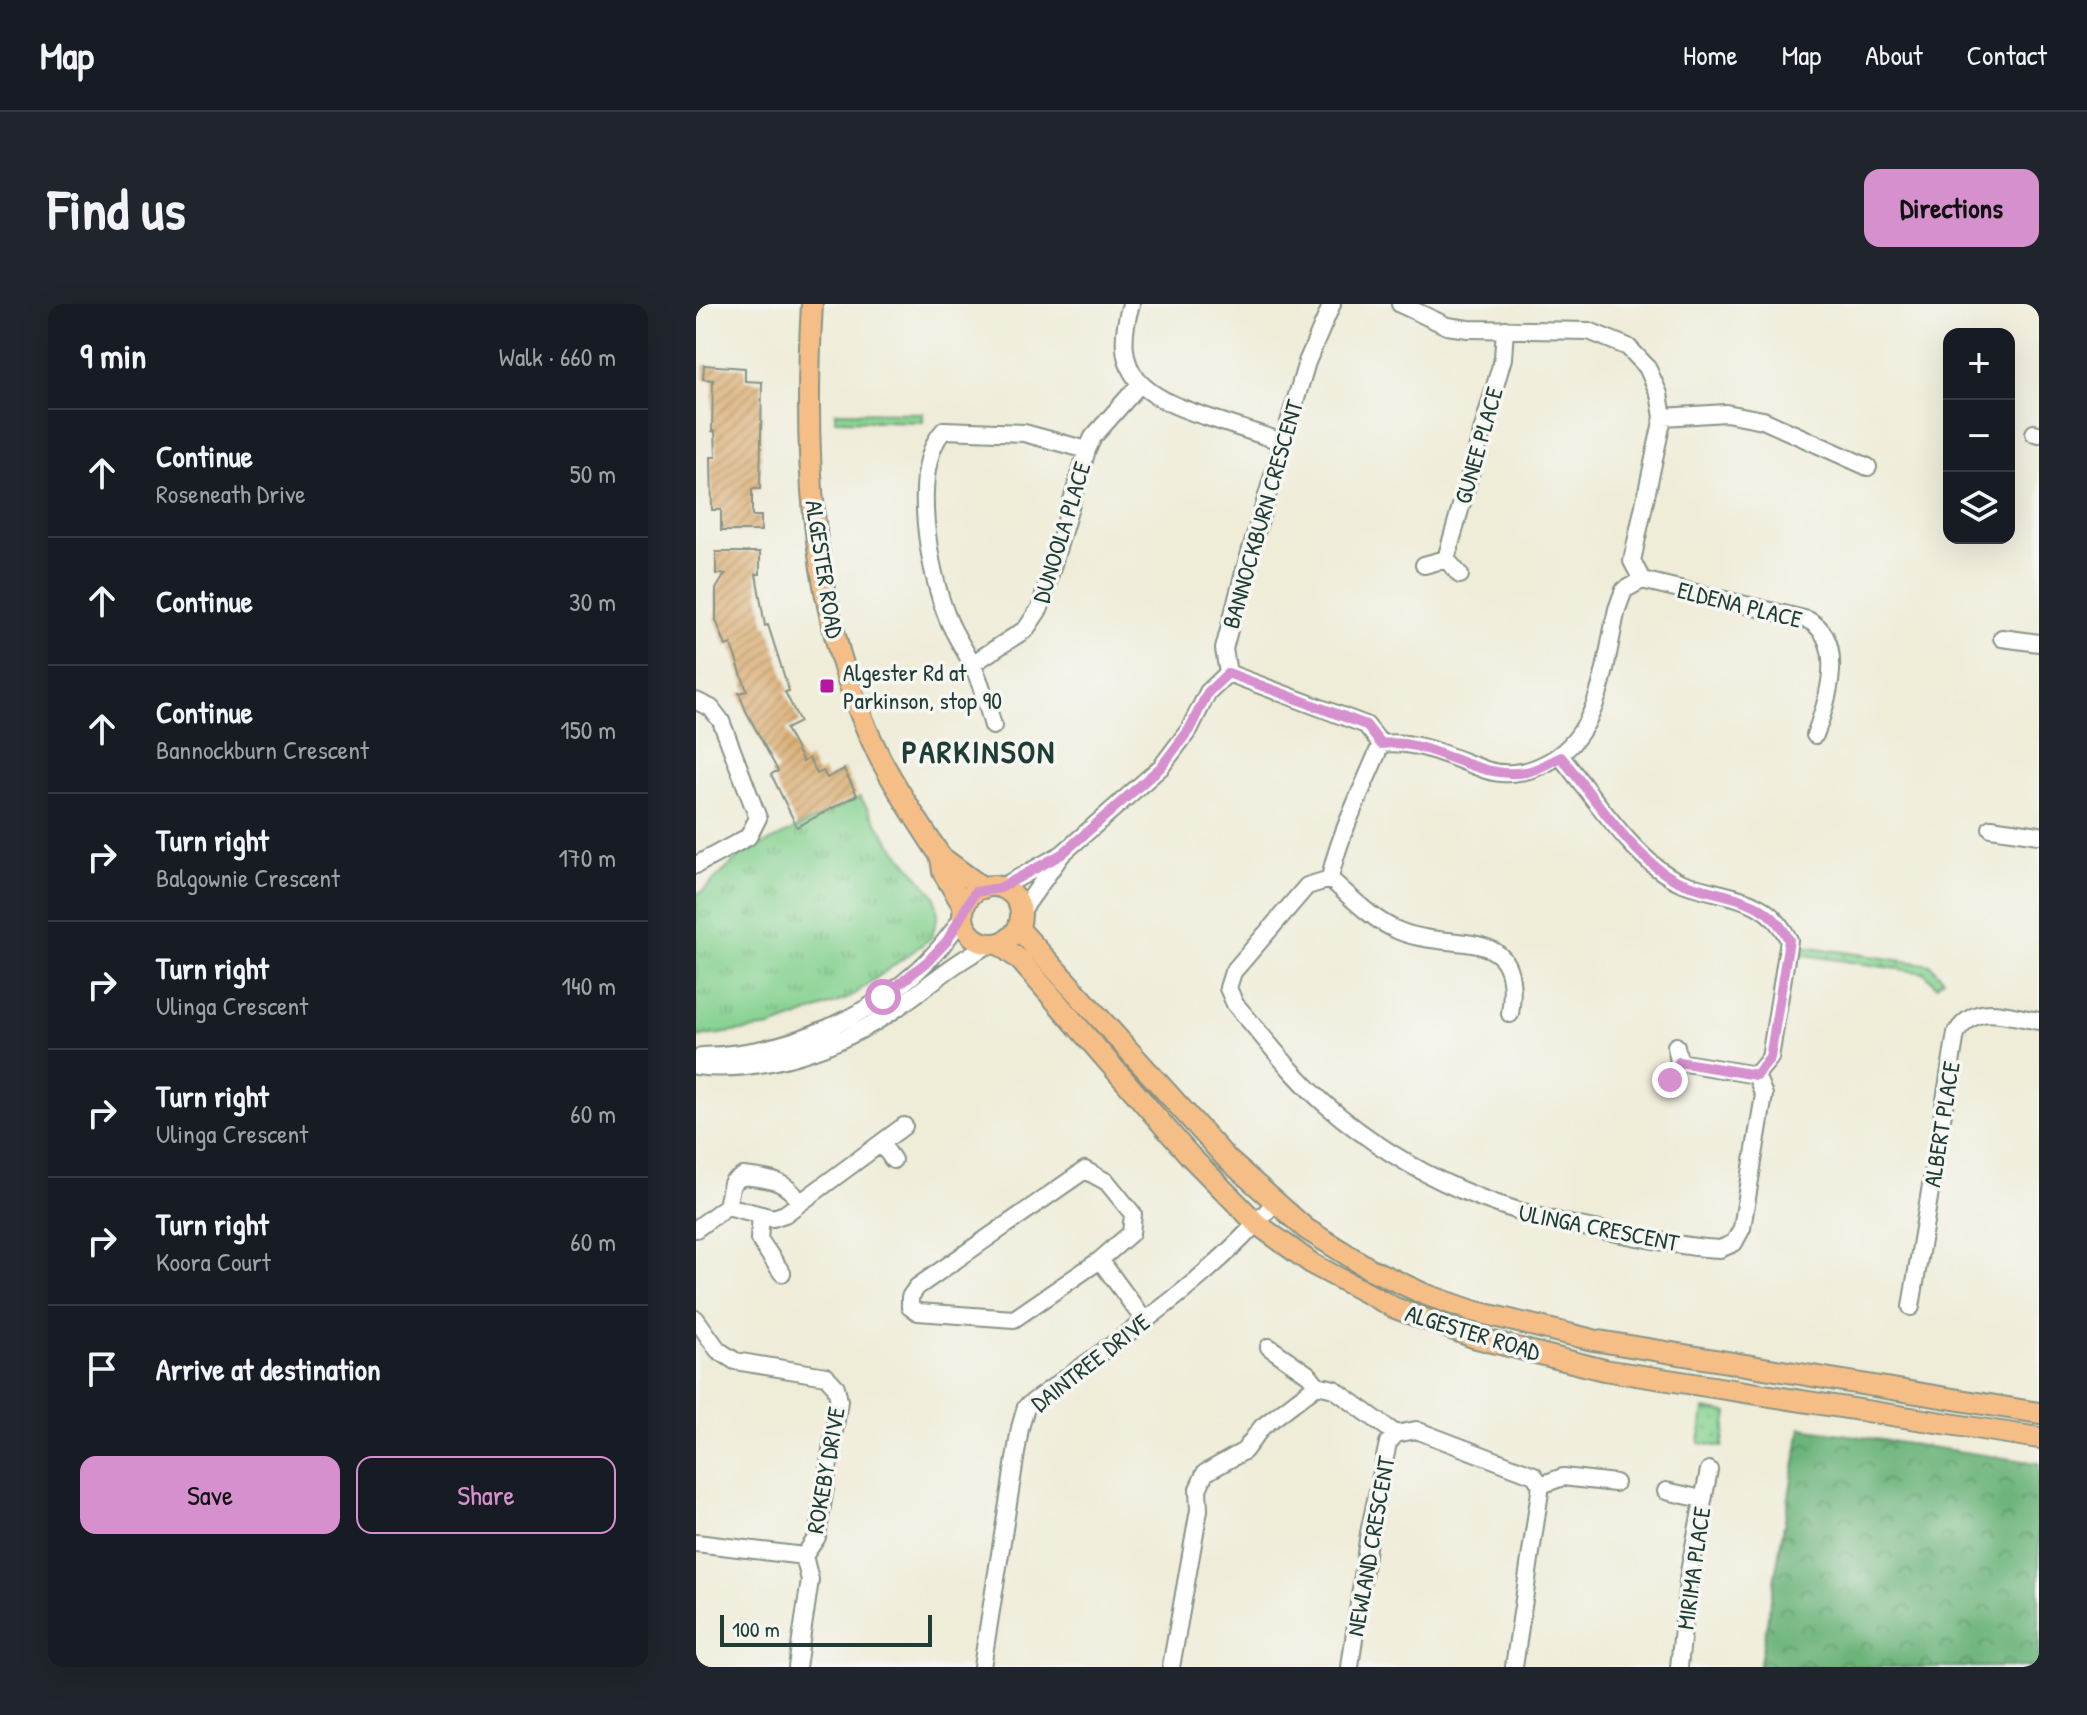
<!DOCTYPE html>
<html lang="en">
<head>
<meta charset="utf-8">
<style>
  :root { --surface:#171b24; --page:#20242c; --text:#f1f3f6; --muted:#9ea1a6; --line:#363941; --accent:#d690ce }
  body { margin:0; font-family:"Patrick Hand",sans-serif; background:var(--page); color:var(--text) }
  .controls { position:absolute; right:24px; top:24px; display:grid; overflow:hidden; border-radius:16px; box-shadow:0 8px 32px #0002 }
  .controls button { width:72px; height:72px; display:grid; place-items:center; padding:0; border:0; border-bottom:2px solid var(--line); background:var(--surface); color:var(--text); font:40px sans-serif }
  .scale { position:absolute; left:24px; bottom:20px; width:212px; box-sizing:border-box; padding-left:8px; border:4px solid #1f3d34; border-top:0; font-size:22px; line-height:28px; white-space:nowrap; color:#1f3d34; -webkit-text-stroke:6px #f6f6f2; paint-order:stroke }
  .stop { position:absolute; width:24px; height:24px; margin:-18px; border:6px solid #d690ce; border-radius:50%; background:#fff }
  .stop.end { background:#d690ce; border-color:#fff; box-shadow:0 2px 8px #0008 }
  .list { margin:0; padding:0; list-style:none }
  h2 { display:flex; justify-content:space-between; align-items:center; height:104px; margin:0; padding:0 32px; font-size:34px }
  h2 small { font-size:26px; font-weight:400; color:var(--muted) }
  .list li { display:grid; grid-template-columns:52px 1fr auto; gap:24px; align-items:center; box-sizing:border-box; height:128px; padding:0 32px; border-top:2px solid var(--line) }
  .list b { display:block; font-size:30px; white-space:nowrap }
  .list p { margin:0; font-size:26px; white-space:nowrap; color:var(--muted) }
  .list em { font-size:26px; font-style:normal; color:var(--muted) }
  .actions { display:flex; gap:16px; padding:24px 32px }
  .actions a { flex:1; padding:18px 0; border:2px solid var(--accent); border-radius:16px; text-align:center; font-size:28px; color:var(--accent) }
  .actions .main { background:var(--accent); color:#111 }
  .icon { flex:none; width:44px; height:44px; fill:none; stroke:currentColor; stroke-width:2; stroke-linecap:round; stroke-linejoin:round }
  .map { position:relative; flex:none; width:1343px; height:1363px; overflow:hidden; border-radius:16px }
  header { display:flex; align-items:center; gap:48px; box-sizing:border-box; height:112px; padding:0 40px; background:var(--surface); border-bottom:2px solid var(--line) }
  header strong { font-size:38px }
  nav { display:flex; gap:44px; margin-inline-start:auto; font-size:28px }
  .intro { display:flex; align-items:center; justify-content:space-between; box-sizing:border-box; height:192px; padding:0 48px }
  h1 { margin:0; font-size:56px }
  .button { padding:20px 36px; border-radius:16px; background:var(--accent); color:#111; font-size:28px; font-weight:700 }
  main { display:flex; gap:48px; padding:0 48px }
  aside { flex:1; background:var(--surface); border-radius:16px; box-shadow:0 8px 32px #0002 }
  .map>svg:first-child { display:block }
</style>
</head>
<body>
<header>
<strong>Map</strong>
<nav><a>Home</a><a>Map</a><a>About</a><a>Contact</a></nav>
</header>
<div class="intro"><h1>Find us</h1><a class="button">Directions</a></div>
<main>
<aside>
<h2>9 min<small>Walk · 660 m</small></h2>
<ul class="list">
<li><svg class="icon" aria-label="ahead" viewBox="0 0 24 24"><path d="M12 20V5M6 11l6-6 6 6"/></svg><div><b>Continue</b><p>Roseneath Drive</p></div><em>50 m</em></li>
<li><svg class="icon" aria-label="ahead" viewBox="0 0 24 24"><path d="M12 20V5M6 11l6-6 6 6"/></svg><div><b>Continue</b></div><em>30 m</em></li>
<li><svg class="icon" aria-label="ahead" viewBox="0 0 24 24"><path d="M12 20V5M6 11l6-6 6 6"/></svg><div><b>Continue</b><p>Bannockburn Crescent</p></div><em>150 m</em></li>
<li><svg class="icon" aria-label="right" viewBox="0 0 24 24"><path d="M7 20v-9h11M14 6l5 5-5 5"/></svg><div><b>Turn right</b><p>Balgownie Crescent</p></div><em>170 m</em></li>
<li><svg class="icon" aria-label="right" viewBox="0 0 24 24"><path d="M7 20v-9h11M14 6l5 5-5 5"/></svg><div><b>Turn right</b><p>Ulinga Crescent</p></div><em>140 m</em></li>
<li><svg class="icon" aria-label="right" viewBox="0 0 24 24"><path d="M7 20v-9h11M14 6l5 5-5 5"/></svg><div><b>Turn right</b><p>Ulinga Crescent</p></div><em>60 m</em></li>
<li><svg class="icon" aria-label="right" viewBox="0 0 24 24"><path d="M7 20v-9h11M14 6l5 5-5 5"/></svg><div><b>Turn right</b><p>Koora Court</p></div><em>60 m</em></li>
<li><svg class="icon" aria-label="arrive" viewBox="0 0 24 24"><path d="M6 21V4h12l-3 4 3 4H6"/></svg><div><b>Arrive at destination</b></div></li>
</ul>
<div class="actions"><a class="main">Save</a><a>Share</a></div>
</aside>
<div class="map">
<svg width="1343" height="1363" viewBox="0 0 1343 1363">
  <defs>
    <pattern id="grass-dots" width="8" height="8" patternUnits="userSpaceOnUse" patternTransform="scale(2)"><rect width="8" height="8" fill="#86d290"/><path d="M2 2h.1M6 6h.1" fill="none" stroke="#6dac76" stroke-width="1.8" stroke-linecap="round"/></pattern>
    <pattern id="forest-crowns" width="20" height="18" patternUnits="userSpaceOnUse" patternTransform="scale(2)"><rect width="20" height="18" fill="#6cb47a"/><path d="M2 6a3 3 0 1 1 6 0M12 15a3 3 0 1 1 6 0" fill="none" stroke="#589465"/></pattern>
    <pattern id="park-tufts" width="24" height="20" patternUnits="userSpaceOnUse" patternTransform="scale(2)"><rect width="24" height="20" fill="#86d290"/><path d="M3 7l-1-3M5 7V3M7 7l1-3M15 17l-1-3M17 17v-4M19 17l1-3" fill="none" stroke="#6dac76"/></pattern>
    <pattern id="building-hatch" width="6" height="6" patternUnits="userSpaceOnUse" patternTransform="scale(2)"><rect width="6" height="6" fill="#daac70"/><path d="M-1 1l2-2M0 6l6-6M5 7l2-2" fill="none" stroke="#b08d5d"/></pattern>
  </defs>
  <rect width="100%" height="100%" fill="#f6f6f2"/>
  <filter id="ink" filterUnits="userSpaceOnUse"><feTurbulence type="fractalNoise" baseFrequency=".0125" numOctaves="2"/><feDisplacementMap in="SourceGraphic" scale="16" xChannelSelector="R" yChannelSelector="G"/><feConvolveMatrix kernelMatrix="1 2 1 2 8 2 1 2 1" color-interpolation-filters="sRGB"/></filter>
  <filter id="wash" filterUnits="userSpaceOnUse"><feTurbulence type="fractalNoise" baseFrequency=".006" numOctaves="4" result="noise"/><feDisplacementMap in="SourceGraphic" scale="32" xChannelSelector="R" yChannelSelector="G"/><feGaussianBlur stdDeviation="1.8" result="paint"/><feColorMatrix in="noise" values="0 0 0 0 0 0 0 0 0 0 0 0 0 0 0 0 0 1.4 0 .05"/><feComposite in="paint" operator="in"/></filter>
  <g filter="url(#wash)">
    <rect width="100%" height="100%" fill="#efecd8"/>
    <path fill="url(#grass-dots)" stroke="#528862" stroke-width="2" d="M139,108l88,1v9l-88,-2z
      M1108,642l127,19 12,14 -7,7 -11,-13 -122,-18z
      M1008,1105l24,4 -6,34 -23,-4z"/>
    <path fill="url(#forest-crowns)" stroke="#467857" stroke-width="2" d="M1105,1124l238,35v204h-280z"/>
    <path fill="url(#park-tufts)" stroke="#528862" stroke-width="2" d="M164,493l31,47 44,52 3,20 -7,22 -82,60 -78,29 -75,10v-143l6,-2 38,-36z"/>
    <g id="blocks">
      <path fill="url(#building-hatch)" d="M8,61l41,3v13l17,1 -2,107h-8v27h9v15h-40v-21h-9l-1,-53h5l-1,-26h-3l1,-51 -10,-1z
        M20,248h44v22h-4l9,52 3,-1 21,66 -4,1 15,30 -14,7 17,33 6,-4 8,16 6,-3 4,7 17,-9 13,26 -60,32 -26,-53 7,-3 -32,-60 -7,-18 8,-2 -16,-47 -5,2 -10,-26v-31l9,-15h-9z"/>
    </g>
  </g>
  <g filter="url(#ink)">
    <use href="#blocks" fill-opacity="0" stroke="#879486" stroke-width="2"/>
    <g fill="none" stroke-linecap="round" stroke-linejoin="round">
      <g stroke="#879486" stroke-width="20">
        <path id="minor" d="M435,0c-22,72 14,93 76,113 25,8 51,17 76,25
          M967,113l63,-4 37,7 105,47
          M1338,129l5,1
          M750,255l57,-201 2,-29
          M728,261l22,-6 14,16
          M946,276l166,40c39,20 20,81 7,115
          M1306,334l37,5
          M276,360l54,-35 14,-21 47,-158 6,-13 46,-52
          M532,369l138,52 15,19c36,-5 71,14 105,26 17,6 39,3 54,-4 61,-25 64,-100 77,-157l7,-19 18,-10 -10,-19 31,-144 -4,-23 -12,-27 -19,-20 -39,-16 -121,-2 -21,-3 -47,-22
          M0,397l15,7 10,13 37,97 -10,19 -52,28
          M297,422c-6,-22 -12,-44 -22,-64 -8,-15 -17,-28 -23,-43 -19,-45 -39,-152 -4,-189l80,3 63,17
          M685,440c-16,40 -44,95 -51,135l-23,7 -74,86 -5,16 7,16c29,33 57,71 90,100 88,76 179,111 292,129 34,6 69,15 103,16l14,-6 8,-15 22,-133 -8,-20 14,-17 19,-118c-24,-48 -66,-41 -109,-58 -44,-19 -88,-88 -119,-125
          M1295,524l48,7
          M634,575c21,18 42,41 69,52 57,23 125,-11 111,83
          M304,584l62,-34 99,-87 28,-37 19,-38 20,-19 -4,-24 19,-73 64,-214 25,-58
          M325,608l41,-58
          M6,752c99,-2 208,-54 261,-140
          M983,758l77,13
          M0,762c66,8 144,-19 198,-56 33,-23 61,-49 97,-66
          M974,776l9,-18 -3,-16
          M185,839l12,17
          M31,902l5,-23 11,-7c24,3 43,3 56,26
          M65,912l-2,23 23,34
          M0,925l31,-23 46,12 12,-4 119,-88
          M404,956l31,-27 2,-19 -26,-32 -22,-12 -168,117 -7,10v10l8,5 96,7 86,-59 44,60
          M1215,1003l45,-274c21,-32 49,-17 83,-12
          M0,1015l22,31 17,11 91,15 10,11 3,14 -22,136 -13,19 6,24 -13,87
          M573,1043l40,28 8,10
          M845,1181l22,-8 52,6
          M970,1187l36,8
          M0,1239l108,13
          M286,1363l38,-239 6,-21c86,-64 179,-121 248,-204
          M475,1363l28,-157 -1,-21 7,-16 39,-22 18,-24 55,-42 17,4 62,45
          M654,1363l19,-134 19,-90 8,-9 20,-4 118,45 7,10 -27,182
          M983,1363l10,-95 20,-102"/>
      </g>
      <g stroke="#879486" stroke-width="24">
        <path id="major" d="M116,0c-9,153 -2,314 68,454 18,34 40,67 61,99l2,15 21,35
          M245,553l42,31
          M267 611a29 29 0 1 1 58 0a29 29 0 1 1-58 0Z
          M322,624l209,231 79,70 64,40 54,25 49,17 120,29 446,73
          M303,640l21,16 170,196 67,68 57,41 81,43 78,29 131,33 435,68"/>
      </g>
      <use href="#minor" stroke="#fff" stroke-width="16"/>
      <use href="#major" stroke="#f6be87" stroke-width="20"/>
    </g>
  </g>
  <g fill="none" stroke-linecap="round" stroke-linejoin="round" filter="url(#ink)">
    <path stroke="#d690ce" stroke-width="10" d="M187,693l45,-36 19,-20 28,-49 25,-4 62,-34 99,-87 28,-37 19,-38 20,-19 138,52 15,19c50,-7 94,37 145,28 12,-2 24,-10 35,-15 31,37 75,106 119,125 43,17 85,11 109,58l-19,118 -14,17 -77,-13 -9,18"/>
  </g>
  <rect fill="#b5179e" stroke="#f6f6f2" stroke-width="3" x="123" y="374" width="16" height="16" rx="4"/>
  <g text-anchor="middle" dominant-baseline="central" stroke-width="7" stroke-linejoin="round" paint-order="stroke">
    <g font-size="24" fill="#1f3d34" stroke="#f6f6f2">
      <text transform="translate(782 141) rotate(-74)">GUNEE PLACE</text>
      <text transform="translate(566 210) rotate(-74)">BANNOCKBURN CRESCENT</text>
      <text transform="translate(365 228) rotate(-73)">DUNOOLA PLACE</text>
      <text transform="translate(129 265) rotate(81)">ALGESTER ROAD</text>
      <text transform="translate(1044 300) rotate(14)">ELDENA PLACE</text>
      <text transform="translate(1245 820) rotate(-81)">ALBERT PLACE</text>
      <text transform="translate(903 923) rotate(11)">ULINGA CRESCENT</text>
      <text transform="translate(777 1028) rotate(17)">ALGESTER ROAD</text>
      <text transform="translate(394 1058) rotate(-38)">DAINTREE DRIVE</text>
      <text transform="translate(129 1166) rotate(-80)">ROKEBY DRIVE</text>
      <text transform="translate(674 1242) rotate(-80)">NEWLAND CRESCENT</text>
      <text transform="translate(997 1264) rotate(-82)">MIRIMA PLACE</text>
    </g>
    <g font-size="24" fill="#1f3d34" stroke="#f6f6f2" text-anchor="start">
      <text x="147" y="368">Algester Rd at<tspan x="147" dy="28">Parkinson, stop 90</tspan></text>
    </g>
    <g font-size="32" font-weight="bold" letter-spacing="2" fill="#1f3d34" stroke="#f6f6f2">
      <text x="283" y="447">PARKINSON</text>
    </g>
  </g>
</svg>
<div class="controls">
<button>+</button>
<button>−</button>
<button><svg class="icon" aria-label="layers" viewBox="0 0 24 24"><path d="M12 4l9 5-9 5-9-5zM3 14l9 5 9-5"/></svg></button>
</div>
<div class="scale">100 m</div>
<div class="stop" style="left:187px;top:693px"></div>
<div class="stop end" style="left:974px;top:776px"></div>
</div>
</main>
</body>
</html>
